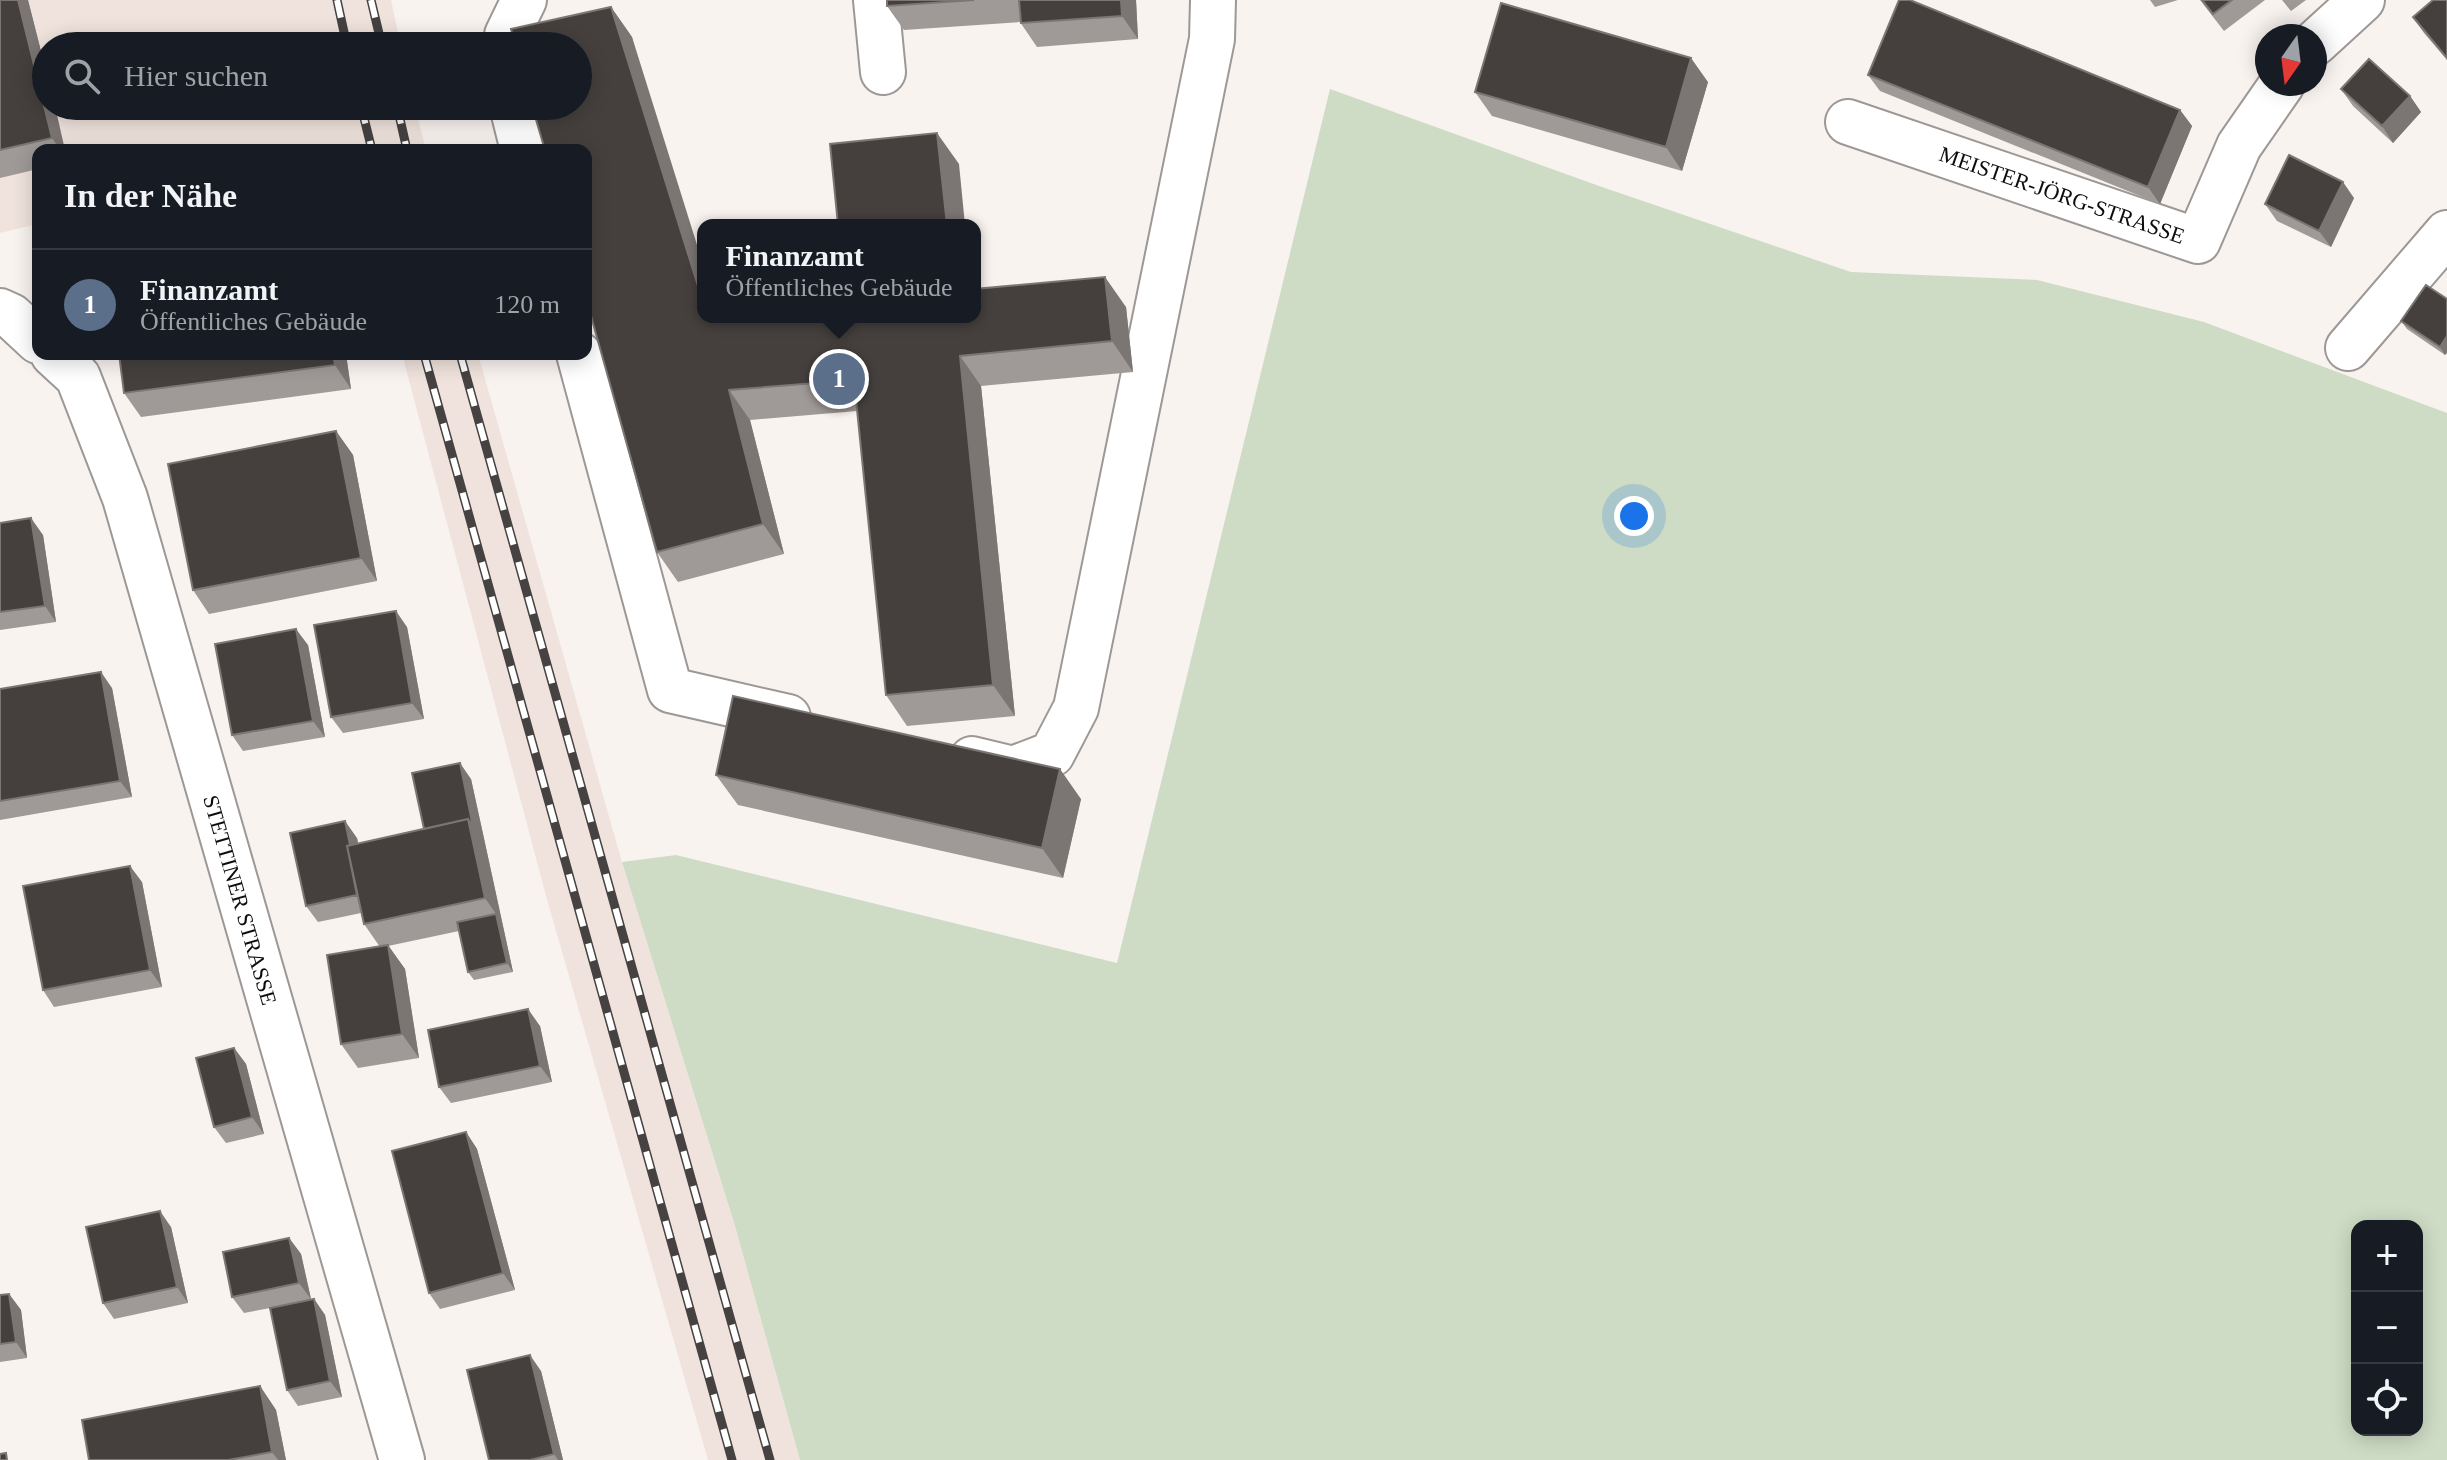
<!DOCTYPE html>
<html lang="de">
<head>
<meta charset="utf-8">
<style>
  :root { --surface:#171b24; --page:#20242c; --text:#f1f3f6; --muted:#9ea1a6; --line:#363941; --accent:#d19ac0 }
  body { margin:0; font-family:Georgia,serif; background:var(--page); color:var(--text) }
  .controls { position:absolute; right:24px; bottom:24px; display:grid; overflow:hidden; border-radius:16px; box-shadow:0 4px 20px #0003 }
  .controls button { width:72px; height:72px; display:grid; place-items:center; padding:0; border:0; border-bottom:2px solid var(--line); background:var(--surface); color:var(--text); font:40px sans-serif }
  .compass { position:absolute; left:2255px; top:24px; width:72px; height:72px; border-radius:50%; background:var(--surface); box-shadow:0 4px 20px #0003; rotate:194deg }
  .you { position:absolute; left:1634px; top:516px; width:28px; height:28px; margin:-20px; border:6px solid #fff; border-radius:50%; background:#1a73e8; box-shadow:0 0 0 12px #1a73e833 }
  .badge { display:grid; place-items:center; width:52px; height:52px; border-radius:50%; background:var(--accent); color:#fff; font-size:26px; font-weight:700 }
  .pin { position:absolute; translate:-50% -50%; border:4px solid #fff; box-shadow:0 2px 8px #0006 }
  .popup { position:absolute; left:697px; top:219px; width:284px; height:104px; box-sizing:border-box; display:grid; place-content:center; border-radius:16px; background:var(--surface); filter:drop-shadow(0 2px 6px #0005); font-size:26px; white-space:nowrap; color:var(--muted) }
  .popup b { font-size:30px; color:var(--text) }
  .popup::after { content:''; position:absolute; left:50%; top:100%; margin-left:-16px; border:16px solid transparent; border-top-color:var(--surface) }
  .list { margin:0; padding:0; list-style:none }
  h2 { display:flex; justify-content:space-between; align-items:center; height:104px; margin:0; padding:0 32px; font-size:34px }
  h2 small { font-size:26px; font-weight:400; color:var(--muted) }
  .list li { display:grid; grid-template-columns:52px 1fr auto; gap:24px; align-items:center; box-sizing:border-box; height:112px; padding:0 32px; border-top:2px solid var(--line) }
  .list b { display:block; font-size:30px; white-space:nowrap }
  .list p { margin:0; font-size:26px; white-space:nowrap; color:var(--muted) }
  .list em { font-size:26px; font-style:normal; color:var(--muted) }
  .icon { flex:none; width:44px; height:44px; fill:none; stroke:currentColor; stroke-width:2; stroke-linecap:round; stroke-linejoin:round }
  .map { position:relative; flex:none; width:2447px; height:1460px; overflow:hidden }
  .search { position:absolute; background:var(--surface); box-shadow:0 4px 20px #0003; left:32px; top:32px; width:560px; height:88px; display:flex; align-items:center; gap:20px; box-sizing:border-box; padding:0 28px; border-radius:44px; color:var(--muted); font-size:30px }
  .panel { position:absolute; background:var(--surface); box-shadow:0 4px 20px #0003; left:32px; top:144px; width:560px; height:216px; border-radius:16px }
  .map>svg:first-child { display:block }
</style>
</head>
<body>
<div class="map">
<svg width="2447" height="1460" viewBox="0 0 2447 1460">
  <rect width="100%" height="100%" fill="#f9f3f0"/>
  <path fill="#f0e3dd" d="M0,0h391l10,46h-355v60h369l11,44h-388v74l-38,9z
    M402,354h76l144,508 113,364 65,234h-92l-162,-564z"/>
  <path fill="#cedcc5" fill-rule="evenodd" d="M1330,89l272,98 249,85 186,8 167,42 243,91v1047h-1647l-65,-234 -113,-364 54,-7 441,108zM2357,1226h60v204h-60z"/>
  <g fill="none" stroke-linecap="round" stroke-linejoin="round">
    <g stroke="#9d9795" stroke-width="48">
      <path id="minor" d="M876,0l7,72
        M2315,43l47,-43
        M506,46l1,-11 17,-35
        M512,106l11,44
        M1848,122l350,119 41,-95 43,-62
        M0,311l11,5 27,25
        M2348,348l99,-115
        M53,354l25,23 47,121 277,962
        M579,354l91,336 118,27
        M972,759l41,10 39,-15 24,-46 136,-669 1,-39"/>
    </g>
    <use href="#minor" stroke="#fff" stroke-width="44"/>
    <g stroke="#454241" stroke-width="9">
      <path id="rail" d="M337,0l10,46
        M371,0l11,46
        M361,106l11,44
        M397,106l10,44
        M424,354l308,1106
        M460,354l310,1106"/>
    </g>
    <use href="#rail" stroke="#fff" stroke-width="6" stroke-dasharray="18" stroke-linecap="butt"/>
  </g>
  <path fill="#9f9a97" d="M0,0h28l18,71v35l19,44h-27v19l-38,9z
    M887,0h249l2,39 -101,8 -17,-25 -116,8 -17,-24z
    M2150,0h28l-23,7z
    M2200,0h65l-41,31z
    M2282,0h24l-15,11z
    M2447,0v60l-23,-27 -11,-16z
    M611,7l21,30 71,280 423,-10 7,65 -152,14 34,330 -108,10 -21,-31 -29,-284 -107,9 34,134 -106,28 -21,-30z
    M1868,75l312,35 12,16 -32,78 -280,-113z
    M1708,82l-26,89 -190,-55 -17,-24z
    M2341,89l69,7 11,16 -28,31 -40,-37z
    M2354,198l-23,49 -54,-26 -12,-17z
    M2447,299l-2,56 -38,-26 -6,-8z
    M346,354l5,35 -210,28 -17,-24z
    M336,431l17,24 24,126 -168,33 -16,-24z
    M0,523l43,12 13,87 -56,8z
    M407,627l17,92 -81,14 -12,-16z
    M308,645l17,92 -82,14 -11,-16z
    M112,688l20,109 -132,23v-131z
    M716,775l365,24 -18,79 -325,-73z
    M471,779l42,193 -39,8 -6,-8 -9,-41 -71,15 17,23 14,89 -61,10 -17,-24 39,-97 -16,-23 -3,-11 -43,9 -12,-16 51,-68 1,5 66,-14z
    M142,882l20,105 -108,20 -11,-17z
    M540,1026l12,56 -101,21 -12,-16z
    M234,1048l12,16 18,70 -38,9 -12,-16z
    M466,1132l11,17 38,141 -75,19 -11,-16z
    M171,1227l17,76 -74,16 -11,-16z
    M289,1238l12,16 10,45h3l11,16 17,82 -44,9 -11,-16 -17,-82 -26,5 -12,-16z
    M9,1294l12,16 6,48 -27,4v-67z
    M541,1371l22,89h-74z
    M260,1386l16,24 10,50h-197z"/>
  <path fill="#7b7673" d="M18,0h10l18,71v35h9l10,44h-5l-8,-12z
    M1121,0h15l2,39 -16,-23z
    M611,7l21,30 71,227v38z
    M1691,58l17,24 -26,89 -16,-24z
    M2410,96l11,16 -28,31 -11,-17z
    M2180,110l12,16 -32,78 -12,-17z
    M937,133l22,31 6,61h-18z
    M2343,182l11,16 -23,49 -12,-16z
    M1105,277l21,30 7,65 -21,-31z
    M2447,336v17l-2,2 -5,-8z
    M333,354h13l5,35 -16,-24z
    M960,356l21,30 34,330 -22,-31z
    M729,390l21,30 34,134 -21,-30z
    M336,431l17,24 24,126 -16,-23z
    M31,518l12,17 13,87 -11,-16z
    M396,611l11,16 17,92 -12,-16z
    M296,629l12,16 17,92 -12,-16z
    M101,672l11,16 20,109 -12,-16z
    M460,763l11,16 14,64 -12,-16z
    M1060,769l21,30 -18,79 -21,-30z
    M468,819l17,24 28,129 -6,-9 -11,-49 -11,-16z
    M345,821l12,17 15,73 -11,-17z
    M130,866l12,16 20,105 -12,-17z
    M388,945l17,24 14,89 -17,-24z
    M528,1009l12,17 12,56 -12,-16z
    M234,1048l12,16 18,70 -12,-17z
    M466,1132l11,17 38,141 -12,-17z
    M160,1211l11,16 17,76 -11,-16z
    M289,1238l12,16 10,45 -12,-16z
    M9,1294l12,16 6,48 -11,-16z
    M314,1299l11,16 17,82 -12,-16z
    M530,1355l11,16 22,89h-5l-4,-6z
    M260,1386l16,24 10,50h-8l-6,-8z"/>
  <path fill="#45403e" stroke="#7b7673" stroke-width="2" d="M0,0h18l34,138 -52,12z
    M887,0h87l-87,6z
    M1019,0h102l1,16 -101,7z
    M1899,0h11l270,110 -32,77 -280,-112z
    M2202,0h30l-19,14z
    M2433,0h14v58l-34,-41z
    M1501,3l190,55 -25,89 -191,-55z
    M611,7l92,295v15h272v-28l130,-12 7,64 -152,15 33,329 -107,10 -32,-315 -125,10 34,134 -106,28 -71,-254v-148h-41l-13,-44h46v-60h-62l-5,-17z
    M2369,59l41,37 -28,30 -41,-37z
    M937,133l10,92h-109l-8,-81z
    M2289,155l54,27 -24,49 -54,-27z
    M2426,285l21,14v37l-7,11 -39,-26z
    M119,354h214l2,11 -211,28z
    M336,431l25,127 -168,32 -25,-126z
    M31,518l14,88 -45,6v-89z
    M396,611l16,92 -81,14 -17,-92z
    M296,629l17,92 -81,14 -17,-91z
    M101,672l19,109 -120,20v-112z
    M733,696l327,73 -18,79 -326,-73z
    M460,763l13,64 -5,-8 -44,10 -12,-56z
    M468,819l17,79 -121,26 -17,-78z
    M345,821l5,24 -3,1 10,49 -51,11 -16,-73z
    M130,866l20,104 -107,20 -20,-104z
    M496,914l11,49 -39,9 -11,-50z
    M388,945l14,89 -61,10 -14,-89z
    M528,1009l12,57 -101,21 -11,-57z
    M234,1048l18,69 -38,10 -18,-69z
    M466,1132l37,141 -74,20 -37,-142z
    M160,1211l17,76 -74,16 -17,-76z
    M289,1238l10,45 -67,14 -9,-45z
    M9,1294l7,48 -16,2v-49z
    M314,1299l16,82 -43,9 -17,-82z
    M530,1355l24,99 -24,6h-41l-22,-90z
    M260,1386l12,66 -44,8h-139l-7,-40z
    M6,1453l1,7h-7v-6z"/>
  <g text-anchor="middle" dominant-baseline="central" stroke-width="8" stroke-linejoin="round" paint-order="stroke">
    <g font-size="22" fill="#0f0d0c" stroke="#fff">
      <text transform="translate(2062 195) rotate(19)">MEISTER-JÖRG-STRASSE</text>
      <text transform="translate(240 900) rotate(74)">STETTINER STRASSE</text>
    </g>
  </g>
</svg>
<div class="controls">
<button>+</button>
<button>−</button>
<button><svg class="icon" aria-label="locate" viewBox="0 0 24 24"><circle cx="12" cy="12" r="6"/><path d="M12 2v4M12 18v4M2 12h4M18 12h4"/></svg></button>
</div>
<svg class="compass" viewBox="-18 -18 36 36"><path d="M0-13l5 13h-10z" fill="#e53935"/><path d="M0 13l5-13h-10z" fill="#9ea1a6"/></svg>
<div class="you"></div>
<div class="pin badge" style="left:839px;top:379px;background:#5c6f8a">1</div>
<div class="popup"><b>Finanzamt</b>Öffentliches Gebäude</div>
<div class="search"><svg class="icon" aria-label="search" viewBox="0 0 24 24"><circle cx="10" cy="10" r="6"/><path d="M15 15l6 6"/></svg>Hier suchen</div>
<section class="panel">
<h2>In der Nähe<small></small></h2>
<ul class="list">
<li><span class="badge" style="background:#5c6f8a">1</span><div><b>Finanzamt</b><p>Öffentliches Gebäude</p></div><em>120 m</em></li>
</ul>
</section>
</div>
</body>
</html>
